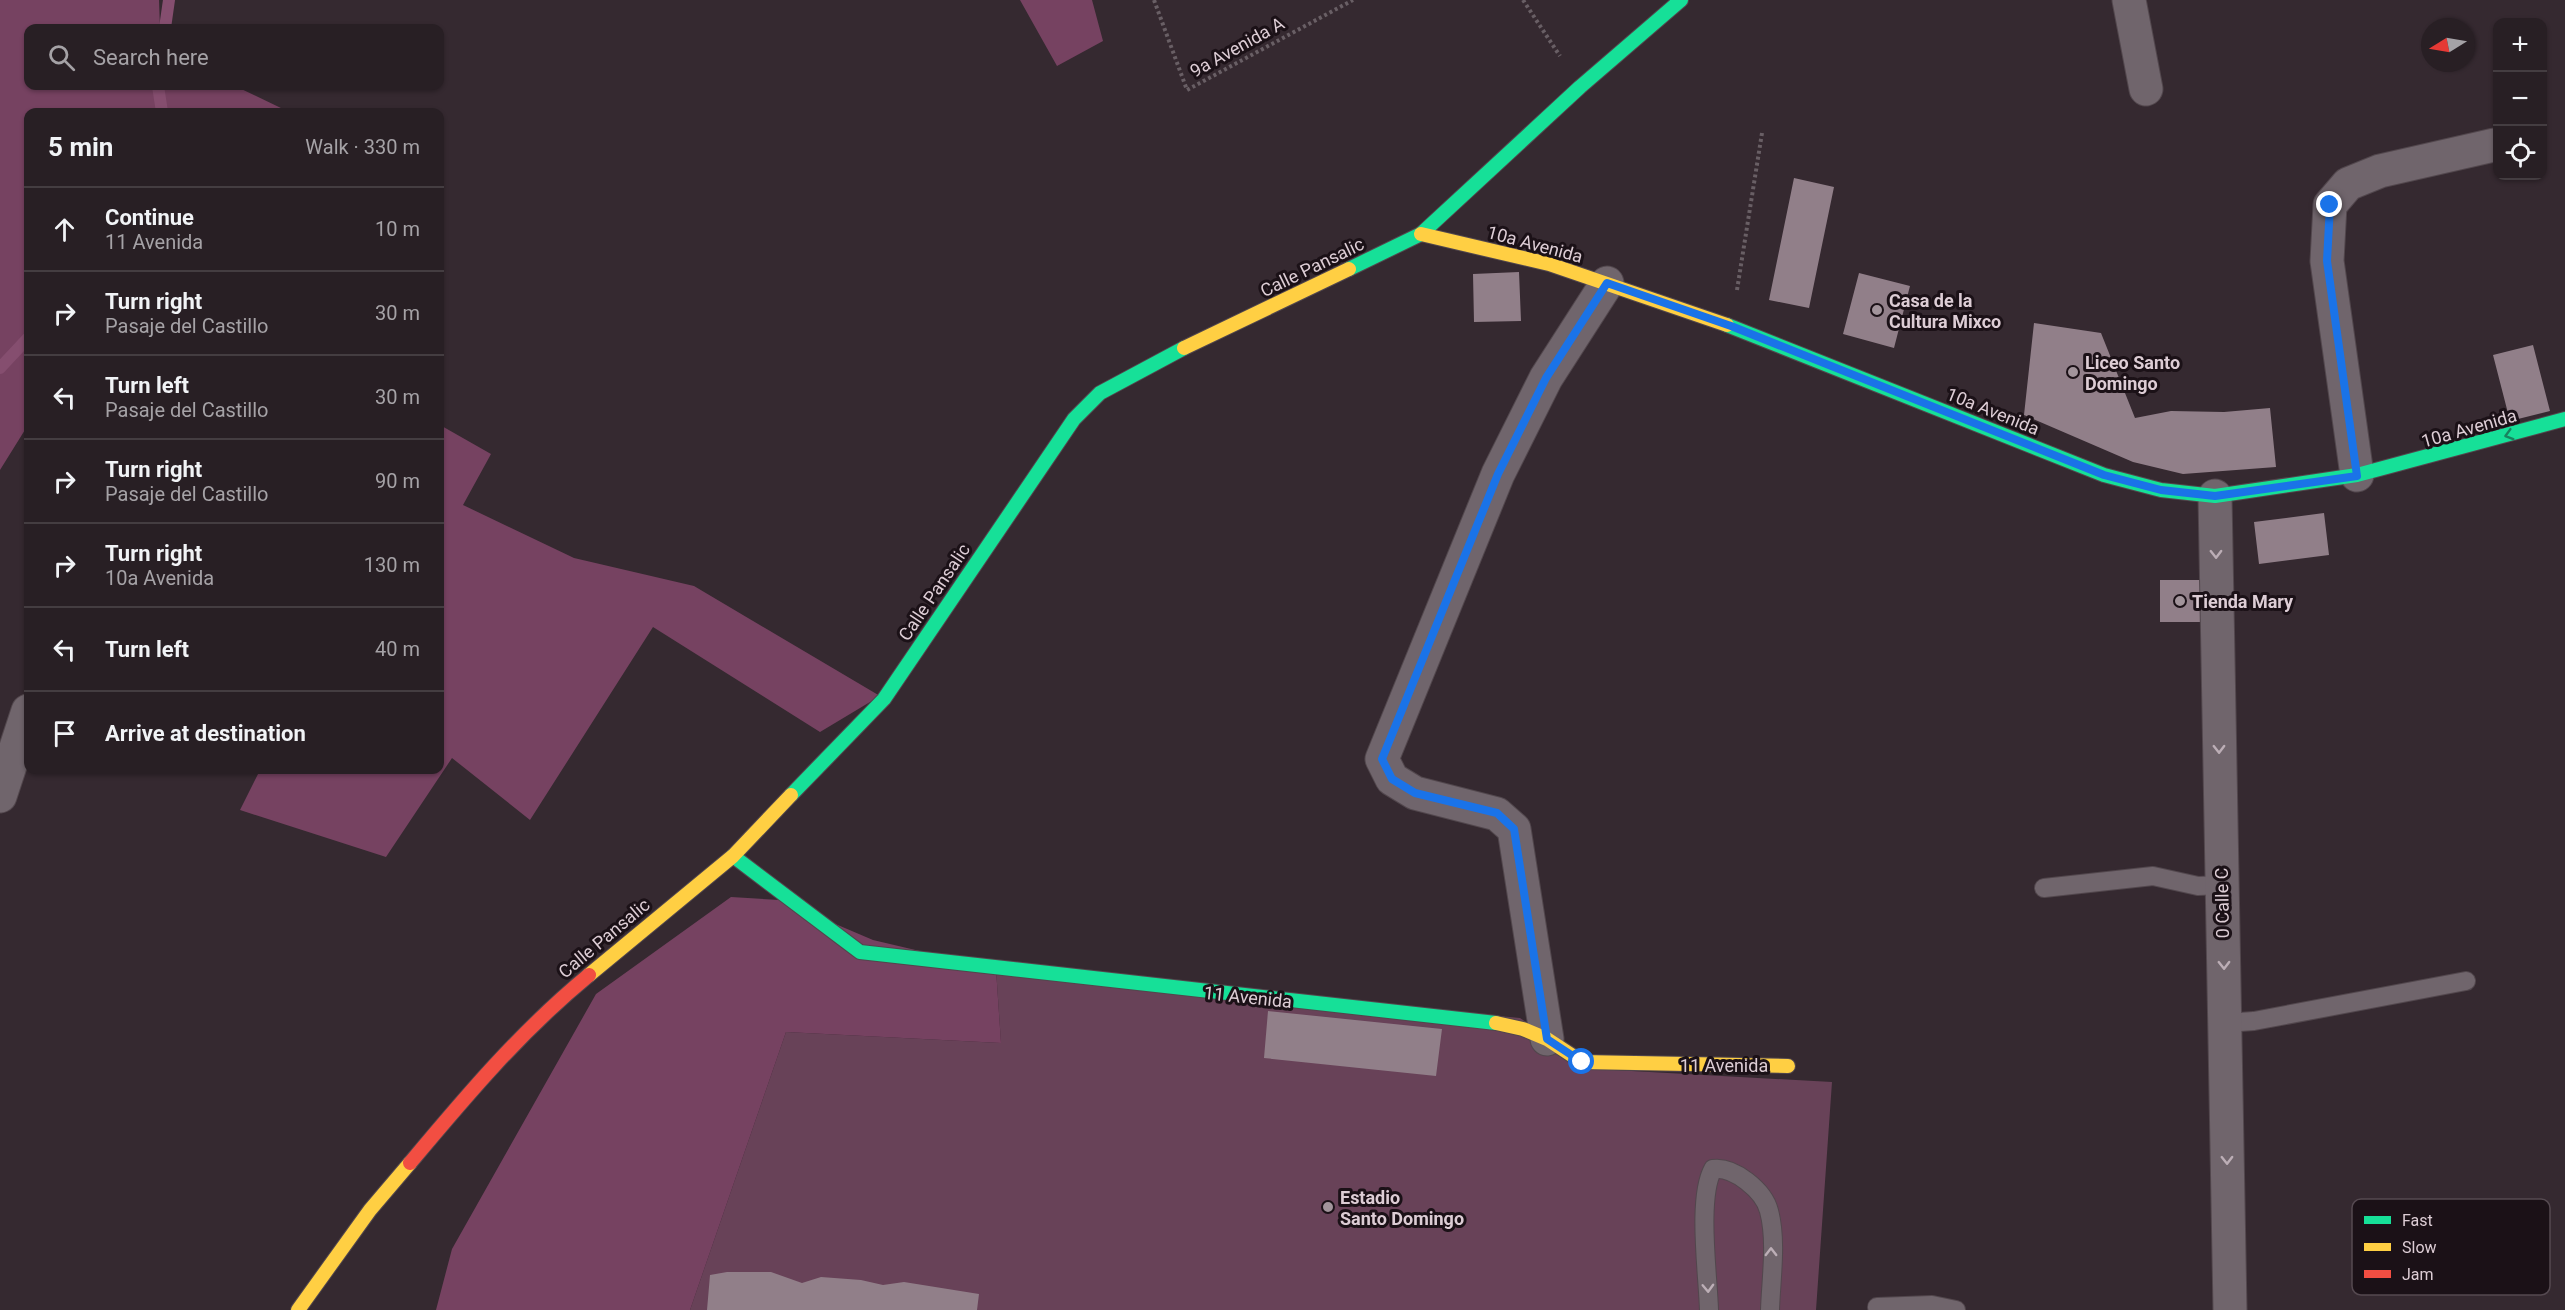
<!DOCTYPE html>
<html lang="en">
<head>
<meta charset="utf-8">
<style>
  :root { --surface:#281f24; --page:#30272c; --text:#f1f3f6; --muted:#a5a2a6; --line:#443d41 }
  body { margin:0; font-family:Roboto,sans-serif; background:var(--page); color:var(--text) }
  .controls { position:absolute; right:18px; top:18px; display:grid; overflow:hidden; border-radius:12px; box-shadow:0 2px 4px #0004 }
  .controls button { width:54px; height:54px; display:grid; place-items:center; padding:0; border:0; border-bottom:2px solid var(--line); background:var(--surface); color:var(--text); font:30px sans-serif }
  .compass { position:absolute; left:2421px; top:18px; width:54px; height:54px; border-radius:50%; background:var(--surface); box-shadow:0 2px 4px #0004; rotate:259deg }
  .stop { position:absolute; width:18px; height:18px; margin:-14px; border:4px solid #1a73e8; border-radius:50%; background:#fff }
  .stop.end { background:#1a73e8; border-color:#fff; box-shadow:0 2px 6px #0008 }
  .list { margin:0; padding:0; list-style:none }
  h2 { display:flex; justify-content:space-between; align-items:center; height:78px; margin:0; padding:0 24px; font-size:26px }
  h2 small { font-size:20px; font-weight:400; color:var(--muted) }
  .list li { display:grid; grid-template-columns:39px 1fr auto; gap:18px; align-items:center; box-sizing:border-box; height:84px; padding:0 24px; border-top:2px solid var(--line) }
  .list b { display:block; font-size:22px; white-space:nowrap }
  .list p { margin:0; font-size:20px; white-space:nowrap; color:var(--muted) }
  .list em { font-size:20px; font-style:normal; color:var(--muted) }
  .icon { flex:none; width:33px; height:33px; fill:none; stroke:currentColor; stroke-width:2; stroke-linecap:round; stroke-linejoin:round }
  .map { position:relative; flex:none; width:2565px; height:1310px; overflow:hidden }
  .search { position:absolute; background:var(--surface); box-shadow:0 2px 4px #0004; left:24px; top:24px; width:420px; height:66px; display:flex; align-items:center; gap:15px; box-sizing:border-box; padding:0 21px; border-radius:12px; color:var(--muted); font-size:22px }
  .panel { position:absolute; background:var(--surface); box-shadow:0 2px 4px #0004; left:24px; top:108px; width:420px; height:666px; border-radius:12px }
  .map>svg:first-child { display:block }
</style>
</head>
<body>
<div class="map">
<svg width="2565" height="1310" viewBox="0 0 2565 1310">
  <rect width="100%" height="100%" fill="#352930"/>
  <path fill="#684258" d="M996,969l524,49 76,51 236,13 -16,228h-1126l96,-278 215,11z"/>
  <path fill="#764261" d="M0,0h159l1,28h-132v58h207l48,23 -2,3h-253v313l-28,45z
    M1020,0h72l11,41 -46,25z
    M440,425l51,29 -28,51 111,53 120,28 186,110 -60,36 -167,-105 -123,193 -78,-62 -66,99 -146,-47 20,-40h180z
    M731,897l48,3 94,40 123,29 5,74 -215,-11 -96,278h-254l16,-61 144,-255z"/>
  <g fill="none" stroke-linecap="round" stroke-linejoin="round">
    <path stroke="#854e6f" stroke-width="12" d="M165,28l4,-28
      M158,86l4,26
      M0,368l28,-30"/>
  </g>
  <path fill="#917f89" d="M1794,178l40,9 -25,121 -40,-8z
    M1519,272l2,49 -47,1 -1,-48z
    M1859,273l51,13 -16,62 -51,-14z
    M2034,323l67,10 34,85 36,-7 53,1 46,-4 6,59 -93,7 -50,-12 -109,-47z
    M2533,345l17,66 -40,10 -17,-66z
    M2324,513l5,42 -70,9 -5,-42z
    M2160,580h40v42h-40z
    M1268,1011l174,18 -6,47 -172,-18z
    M727,1272h44l31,11 19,-6 40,3 22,5 21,-3 75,12 -2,16h-270l3,-35z"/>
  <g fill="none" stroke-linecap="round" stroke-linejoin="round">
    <g stroke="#52474d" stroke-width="20">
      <path id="lane" d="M2044,888l109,-12 45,10 24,-1
        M2225,1023l29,-2 212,-40
        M1877,1307l55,-2 24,5
        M1709,1310c-1,-35 -12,-112 4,-141 21,-3 51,22 56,42 8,30 2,68 1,99"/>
    </g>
    <g stroke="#52474d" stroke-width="35">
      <path id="street" d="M2129,0l17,89
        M2357,475l-30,-214 3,-56 18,-21 32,-13 114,-26
        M2215,496l15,814
        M0,796l28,-85
        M1547,1039l-33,-210 -17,-15 -82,-21 -23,-14 -10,-20 116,-285 48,-96 61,-95"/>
    </g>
    <g stroke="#52474d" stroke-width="16">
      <path id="fast" d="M1349,269l72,-35 159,-147 101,-87
        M1727,325l377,150 57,15 54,6 142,-21 208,-56
        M791,795l93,-96 190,-280 26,-26 84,-45
        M733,856l127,96 636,71"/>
    </g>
    <g stroke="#52474d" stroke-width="16">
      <path id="slow" d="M1421,234l128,30 178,61
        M1184,348l165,-79
        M589,975l144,-119 58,-61
        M1496,1023l27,6 24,10 35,23 206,4
        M298,1310l72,-100 40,-47"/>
    </g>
    <g stroke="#52474d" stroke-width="16">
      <path id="jam" d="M410,1163c57,-68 110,-131 179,-188"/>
    </g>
    <path stroke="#695f65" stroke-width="4" stroke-dasharray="3 3" stroke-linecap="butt" d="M1154,0l33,90 166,-90
      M1523,0l37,56
      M1737,290l25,-157"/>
    <use href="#lane" stroke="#70656c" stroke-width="18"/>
    <use href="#street" stroke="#70656c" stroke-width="33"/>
    <use href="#fast" stroke="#16e098" stroke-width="14"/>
    <use href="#slow" stroke="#ffcf43" stroke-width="14"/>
    <use href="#jam" stroke="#f24e42" stroke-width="14"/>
  </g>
  <defs><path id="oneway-chevron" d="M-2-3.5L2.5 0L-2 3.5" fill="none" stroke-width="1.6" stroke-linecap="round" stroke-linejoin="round" transform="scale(1.5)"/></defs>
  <use stroke="#18835e" href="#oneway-chevron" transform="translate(2509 435) rotate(164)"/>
  <g stroke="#bcaeb6">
    <use href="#oneway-chevron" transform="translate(2216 554) rotate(89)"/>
    <use href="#oneway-chevron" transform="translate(2219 749) rotate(89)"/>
    <use href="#oneway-chevron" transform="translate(2224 965) rotate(89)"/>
    <use href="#oneway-chevron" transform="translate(2227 1160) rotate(89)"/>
    <use href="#oneway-chevron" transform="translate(1771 1252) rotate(-90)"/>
    <use href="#oneway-chevron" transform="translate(1708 1288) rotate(88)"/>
  </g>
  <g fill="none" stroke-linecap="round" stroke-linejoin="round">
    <path stroke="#1a73e8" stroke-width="8" d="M1582,1062l-35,-23 -33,-210 -17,-16 -82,-20 -23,-14 -10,-20 116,-285 48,-96 61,-95 124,43 373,149 57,15 54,6 142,-20 -30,-215 3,-56"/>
  </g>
  <g fill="#a2949b" stroke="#1b1117" stroke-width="2">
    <circle cx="1877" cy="310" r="6"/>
    <circle cx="2073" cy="372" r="6"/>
    <circle cx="2180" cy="601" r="6"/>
    <circle cx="1328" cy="1207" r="6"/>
  </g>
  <g text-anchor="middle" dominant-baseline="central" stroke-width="6" stroke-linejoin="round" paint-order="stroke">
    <g font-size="18" fill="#ddcdd5" stroke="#1b1117">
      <text transform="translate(1237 47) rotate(-29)">9a Avenida A</text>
      <text transform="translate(1535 244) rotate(15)">10a Avenida</text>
      <text transform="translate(1312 267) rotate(-26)">Calle Pansalic</text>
      <text transform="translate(1993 411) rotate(22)">10a Avenida</text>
      <text transform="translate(2469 428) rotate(-16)">10a Avenida</text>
      <text transform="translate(934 592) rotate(-56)">Calle Pansalic</text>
      <text transform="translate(2222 903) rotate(-91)">0 Calle C</text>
      <text transform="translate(604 938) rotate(-40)">Calle Pansalic</text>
      <text transform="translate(1248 997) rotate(6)">11 Avenida</text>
      <text x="1724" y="1065">11 Avenida</text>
    </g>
    <g font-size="18" font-weight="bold" fill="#ddcdd5" stroke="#1b1117" text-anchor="start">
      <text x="1889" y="300">Casa de la<tspan x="1889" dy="21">Cultura Mixco</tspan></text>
      <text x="2085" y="362">Liceo Santo<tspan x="2085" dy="21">Domingo</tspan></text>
      <text x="2192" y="601">Tienda Mary</text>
      <text x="1340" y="1197">Estadio<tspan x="1340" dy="21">Santo Domingo</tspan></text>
    </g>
  </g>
  <rect x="2352" y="1199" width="198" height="96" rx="9" fill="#1b1117" stroke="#554950" stroke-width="1.5"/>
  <rect x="2364" y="1216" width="27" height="8" fill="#16e098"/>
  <rect x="2364" y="1243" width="27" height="8" fill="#ffcf43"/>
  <rect x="2364" y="1270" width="27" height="8" fill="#f24e42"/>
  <g font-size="16" fill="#ddcdd5">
    <text x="2402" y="1226">Fast</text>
    <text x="2402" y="1253">Slow</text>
    <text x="2402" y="1280">Jam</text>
  </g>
</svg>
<div class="controls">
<button>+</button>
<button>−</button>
<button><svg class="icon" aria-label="locate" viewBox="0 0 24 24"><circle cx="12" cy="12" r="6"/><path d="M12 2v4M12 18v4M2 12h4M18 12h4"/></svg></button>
</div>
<svg class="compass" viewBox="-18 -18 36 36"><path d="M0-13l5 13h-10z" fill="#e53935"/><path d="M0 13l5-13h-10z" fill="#a5a2a6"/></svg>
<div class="stop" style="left:1582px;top:1062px"></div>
<div class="stop end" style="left:2330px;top:205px"></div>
<div class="search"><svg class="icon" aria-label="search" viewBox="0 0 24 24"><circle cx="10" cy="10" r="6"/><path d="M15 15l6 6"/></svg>Search here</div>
<section class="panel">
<h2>5 min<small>Walk · 330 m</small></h2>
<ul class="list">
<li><svg class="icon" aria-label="ahead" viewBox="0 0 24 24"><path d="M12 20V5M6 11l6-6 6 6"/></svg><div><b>Continue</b><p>11 Avenida</p></div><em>10 m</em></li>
<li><svg class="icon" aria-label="right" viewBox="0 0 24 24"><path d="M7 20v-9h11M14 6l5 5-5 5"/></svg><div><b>Turn right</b><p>Pasaje del Castillo</p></div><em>30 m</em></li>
<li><svg class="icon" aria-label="left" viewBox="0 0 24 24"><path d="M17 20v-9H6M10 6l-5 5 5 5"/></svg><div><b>Turn left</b><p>Pasaje del Castillo</p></div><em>30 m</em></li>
<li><svg class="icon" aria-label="right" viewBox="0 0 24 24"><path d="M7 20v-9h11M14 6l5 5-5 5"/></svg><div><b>Turn right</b><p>Pasaje del Castillo</p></div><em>90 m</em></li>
<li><svg class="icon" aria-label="right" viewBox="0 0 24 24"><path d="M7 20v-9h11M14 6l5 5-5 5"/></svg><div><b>Turn right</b><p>10a Avenida</p></div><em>130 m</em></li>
<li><svg class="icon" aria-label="left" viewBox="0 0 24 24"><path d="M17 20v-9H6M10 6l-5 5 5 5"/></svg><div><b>Turn left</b></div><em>40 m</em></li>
<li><svg class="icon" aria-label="arrive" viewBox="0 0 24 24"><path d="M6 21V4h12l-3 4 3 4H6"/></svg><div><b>Arrive at destination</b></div></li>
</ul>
</section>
</div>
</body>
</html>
